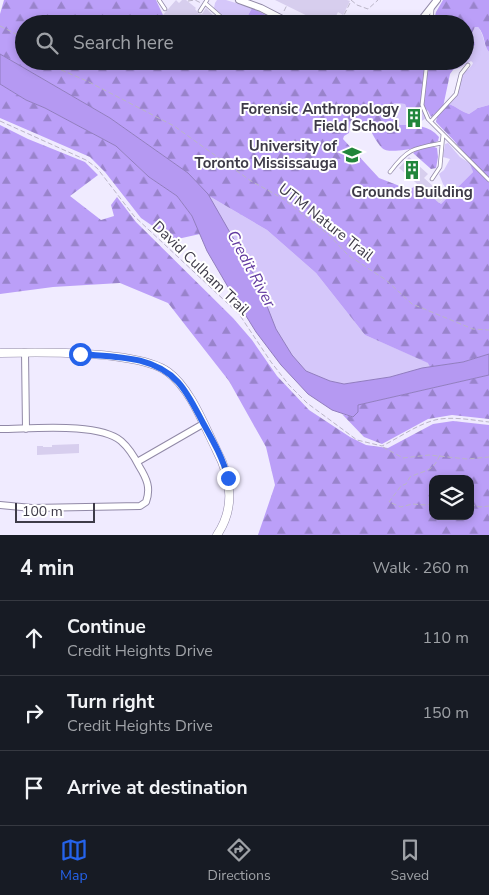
<!DOCTYPE html>
<html lang="en">
<head>
<meta charset="utf-8">
<style>
  :root { --surface:#171b24; --page:#20242c; --text:#f1f3f6; --muted:#9ea1a6; --line:#363941; --accent:#2563eb }
  body { margin:0; font-family:"Nunito Sans",sans-serif; background:var(--page); color:var(--text) }
  .controls { position:absolute; right:15px; bottom:15px; display:grid; overflow:hidden; border-radius:10px; box-shadow:0 2px 8px #0003 }
  .controls button { width:45px; height:45px; display:grid; place-items:center; padding:0; border:0; border-bottom:1px solid var(--line); background:var(--surface); color:var(--text); font:25px sans-serif }
  .scale { position:absolute; left:15px; bottom:12px; width:80px; box-sizing:border-box; padding-left:5px; border:2px solid #3e3b48; border-top:0; font-size:14px; line-height:18px; white-space:nowrap; color:#3e3b48; -webkit-text-stroke:4px #fff; paint-order:stroke }
  .stop { position:absolute; width:15px; height:15px; margin:-11px; border:4px solid #2563eb; border-radius:50%; background:#fff }
  .stop.end { background:#2563eb; border-color:#fff; box-shadow:0 1px 5px #0008 }
  .list { margin:0; padding:0; list-style:none }
  h2 { display:flex; justify-content:space-between; align-items:center; height:65px; margin:0; padding:0 20px; font-size:21px }
  h2 small { font-size:16px; font-weight:400; color:var(--muted) }
  .list li { display:grid; grid-template-columns:32px 1fr auto; gap:15px; align-items:center; box-sizing:border-box; height:75px; padding:0 20px; border-top:1px solid var(--line) }
  .list b { display:block; font-size:19px; white-space:nowrap }
  .list p { margin:0; font-size:16px; white-space:nowrap; color:var(--muted) }
  .list em { font-size:16px; font-style:normal; color:var(--muted) }
  .icon { flex:none; width:28px; height:28px; fill:none; stroke:currentColor; stroke-width:2; stroke-linecap:round; stroke-linejoin:round }
  .map { position:relative; flex:none; width:489px; height:535px; overflow:hidden }
  .search { position:absolute; background:var(--surface); box-shadow:0 2px 8px #0003; left:15px; right:15px; top:15px; height:55px; display:flex; align-items:center; gap:12px; box-sizing:border-box; padding:0 18px; border-radius:28px; color:var(--muted); font-size:19px }
  .sheet { height:290px; background:var(--surface) }
  nav { display:flex; justify-content:space-around; align-items:center; box-sizing:border-box; height:70px; border-top:1px solid var(--line); background:var(--surface); font-size:14px; color:var(--muted) }
  nav a { display:grid; justify-items:center; gap:2px }
  nav .on { color:var(--accent) }
  .map>svg:first-child { display:block }
</style>
</head>
<body>
<div class="map">
<svg width="489" height="535" viewBox="0 0 489 535">
  <defs>
    <pattern id="forest-firs" width="22" height="20" patternUnits="userSpaceOnUse" patternTransform="scale(1.25)"><rect width="22" height="20" fill="#bb9ff8"/><path d="M5 1l3.5 6h-7zM16 11l3.5 6h-7z" fill="#9983cb"/></pattern>
  </defs>
  <rect width="100%" height="100%" fill="#f0ebff"/>
  <path fill="#d5c7fa" d="M217,0h9l26,8 -7,13 3,2c-14,4 -24,-6 -34,-15l1,-5z
    M475,27h3c7,9 5,18 11,25v53l-11,3 -9,6c-7,-2 -12,-7 -20,-10 15,-13 7,-18 14,-29 3,-5 8,-7 10,-12l-2,-2 -11,7 -5,1 10,-8 1,-10 8,-6 -2,-12z
    M395,103l10,1 4,11 7,-1 5,-9 5,13 -10,7h-16l-8,-20z
    M448,143l12,14 11,7 2,8 -32,32 -2,-1 10,-10 -6,-9 -4,-10 5,-4 6,-11 -7,-2 2,-13z
    M209,196l58,34 49,43 49,62 64,28 1,4 -40,10 -46,7 -14,-3 -24,-10 -14,-16 -16,-26 -9,-21z"/>
  <path fill="url(#forest-firs)" fill-rule="evenodd" d="M4,0h152l7,15 11,9h-150v37h154l18,7 3,-2 2,-5c5,0 11,-1 16,0 12,3 9,10 22,0h224l-1,4 -9,5 -3,4 -7,33 -12,10 -3,-6 -7,-6 -5,9 -7,1 -4,-11 -10,-1 -3,2 8,20c15,0 29,0 39,12l-1,4c-8,4 -49,15 -56,7 -6,-6 -10,-16 -15,-23 -5,-3 -12,-3 -17,-1l-1,9 -5,3 -1,3 36,39 31,12 10,-9 4,8 17,15 32,-32c-6,-21 -22,-34 -37,-50l1,-5 12,-13c8,3 13,8 20,10l9,-6 11,-3v249l-26,8 -33,5 -2,-4 -63,-28 -49,-62 -49,-43 -58,-34 -21,-23 -78,-55 -110,-64v-40z
    M443,0h46v52c-6,-7 -3,-16 -11,-25h-3l-3,6 3,12 -9,6 -1,3v-30h-32l3,-12z
    M252,8l28,14v2h-30l-5,-3z
    M0,84l26,16 19,8 71,38 33,31 28,19 15,20 8,18 -27,6 -32,-22 -36,-46 -15,-15 -90,-39z
    M0,125l28,14 57,23 13,13 -28,21 31,24 13,-4 -3,-11 6,-8 19,25 97,96 19,22 25,36 32,34 41,27 16,8 22,3 45,-24 20,-3 36,4v110h-231l17,-50 -9,-38 -37,-66 -61,-78 -48,-20 -67,4 -53,7zM433,479h37v37h-37z
    M434,147l3,1 1,9 -2,11 -5,1 -18,-16 8,-5z
    M489,375v44l-37,-4 -24,4 -46,25 -18,-7 -22,-23 11,3 5,-12z"/>
  <path fill="#b599f2" stroke="#917dbf" d="M0,54l110,64 78,55 20,21 48,84 20,51 16,26 14,16 24,10 14,3 46,-7 32,-9 41,-6 26,-8v21l-131,30v7l-5,5 -21,-7 -24,-16 -27,-29 -25,-33 -28,-45 -21,-36 -15,-35 -15,-20 -28,-19 -33,-31 -71,-38 -19,-8 -26,-16z"/>
  <path fill="#d7ceee" d="M176,0l3,3 3,-3h4l10,8 -1,1 4,5h3l4,-6 12,12 -3,4h-41l-11,-9z
    M275,0h72l3,1 -7,14 -5,-3 -6,12h-8z
    M409,157l19,17 -4,4 21,19 -6,6 -40,-35z
    M79,444v9l-42,2v-9h6v1h9v-2z"/>
  <g fill="none" stroke-linecap="round" stroke-linejoin="round">
    <g stroke="#9189a7" stroke-width="4.5">
      <path id="service" d="M159,0l6,9
        M205,3l24,21
        M200,11l7,-11
        M431,24l1,-15
        M427,61l-5,44 6,14 61,61
        M192,63l2,-2
        M431,121l25,-27 5,-20 7,-9
        M390,172c18,-24 24,-24 52,-29
        M432,179l8,-12 3,-33"/>
    </g>
    <g stroke="#9189a7" stroke-width="8">
      <path id="minor" d="M239,0l22,8 31,16
        M418,24l19,-24
        M25,352l1,77
        M0,429c31,0 98,-7 121,12 8,7 14,17 18,25 8,13 12,22 7,36l-6,4 -108,2 -32,-3
        M137,462l66,-38"/>
    </g>
    <g stroke="#9189a7" stroke-width="9">
      <path id="tertiary" d="M0,353c39,-1 138,-3 168,19 22,16 36,53 48,77 15,28 20,58 1,86"/>
    </g>
    <path stroke="#bab5c7" stroke-width="1" stroke-dasharray="5 2.5" stroke-linecap="butt" d="M351,0l6,5 11,4 10,-9
      M188,1l7,-1 6,3
      M284,11l3,-6
      M336,24l3,-6 3,1 9,-18
      M0,26l24,12
      M49,61l10,8 28,12 87,45 77,55 31,17 47,37 19,20 38,25 26,24 61,25 16,1
      M0,121l86,39 11,8 37,48 105,98 32,48 18,23 18,18 50,37 25,6c17,-8 34,-21 53,-26 16,-4 37,0 54,2
      M383,447l20,11 26,-3 38,4 22,-2
      M433,504l-8,1 -13,-1 -11,3 -12,-5 12,-16 5,-2 4,-7c15,-7 23,-5 30,-22
      M470,504l10,3 9,-1"/>
    <use href="#service" stroke="#fff" stroke-width="3"/>
    <use href="#minor" stroke="#fff" stroke-width="6"/>
    <use href="#tertiary" stroke="#fff" stroke-width="8"/>
  </g>
  <g fill="none" stroke-linecap="round" stroke-linejoin="round">
    <path stroke="#2563eb" stroke-width="6" d="M80,354c34,3 73,1 98,28 10,11 17,26 24,39 10,18 21,37 26,57"/>
  </g>
  <defs>
    <g id="building-bare" transform="scale(1.5)"><path d="M-4-6H4V6H1V3H-1V6H-4ZM-2.5-4.3h1.7v1.8h-1.7ZM.8-4.3h1.7v1.8H.8ZM-2.5-1h1.7V.8h-1.7ZM.8-1h1.7V.8H.8Z" fill="#21863b" stroke="#fff" stroke-width="2.5" paint-order="stroke"/></g>
    <g id="university-bare" transform="scale(1.5)"><path d="M0-5L7-2L0 1L-7-2ZM-4 1L0 2.5L4 1V4Q0 6-4 4Z" fill="#21863b" stroke="#fff" stroke-width="2.5" paint-order="stroke"/></g>
  </defs>
  <g fill-rule="evenodd">
    <use href="#building-bare" x="414" y="118"/>
    <use href="#university-bare" x="352" y="155"/>
    <use href="#building-bare" x="412" y="170"/>
  </g>
  <g text-anchor="middle" dominant-baseline="central" stroke-width="4" stroke-linejoin="round" paint-order="stroke">
    <g font-size="15" font-weight="bold" fill="#3e3b48" stroke="#fff" text-anchor="end">
      <text x="399" y="109">Forensic Anthropology<tspan x="399" dy="17">Field School</tspan></text>
      <text x="337" y="146">University of<tspan x="337" dy="17">Toronto Mississauga</tspan></text>
      <text x="412" y="192" text-anchor="middle">Grounds Building</text>
    </g>
    <g font-size="15" fill="#3e3b48" stroke="#fff">
      <text transform="translate(326 222) rotate(38)">UTM Nature Trail</text>
      <text transform="translate(201 268) rotate(44)">David Culham Trail</text>
    </g>
    <g font-size="16" font-style="italic" fill="#60389e" stroke="#fff">
      <text transform="translate(251 269) rotate(62)">Credit River</text>
    </g>
  </g>
</svg>
<div class="controls">
<button><svg class="icon" aria-label="layers" viewBox="0 0 24 24"><path d="M12 4l9 5-9 5-9-5zM3 14l9 5 9-5"/></svg></button>
</div>
<div class="scale">100 m</div>
<div class="stop" style="left:80px;top:354px"></div>
<div class="stop end" style="left:228px;top:478px"></div>
<div class="search"><svg class="icon" aria-label="search" viewBox="0 0 24 24"><circle cx="10" cy="10" r="6"/><path d="M15 15l6 6"/></svg>Search here</div>
</div>
<section class="sheet">
<h2>4 min<small>Walk · 260 m</small></h2>
<ul class="list">
<li><svg class="icon" aria-label="ahead" viewBox="0 0 24 24"><path d="M12 20V5M6 11l6-6 6 6"/></svg><div><b>Continue</b><p>Credit Heights Drive</p></div><em>110 m</em></li>
<li><svg class="icon" aria-label="right" viewBox="0 0 24 24"><path d="M7 20v-9h11M14 6l5 5-5 5"/></svg><div><b>Turn right</b><p>Credit Heights Drive</p></div><em>150 m</em></li>
<li><svg class="icon" aria-label="arrive" viewBox="0 0 24 24"><path d="M6 21V4h12l-3 4 3 4H6"/></svg><div><b>Arrive at destination</b></div></li>
</ul>
</section>
<nav>
<a class="on"><svg class="icon" aria-label="map" viewBox="0 0 24 24"><path d="M3 6l6-2 6 2 6-2v14l-6 2-6-2-6 2zM9 4v14M15 6v14"/></svg>Map</a>
<a><svg class="icon" aria-label="directions" viewBox="0 0 24 24"><path d="M12 3l9 9-9 9-9-9zM9 14v-3h6M13 9l2 2-2 2"/></svg>Directions</a>
<a><svg class="icon" aria-label="saved" viewBox="0 0 24 24"><path d="M7 4h10v16l-5-4-5 4z"/></svg>Saved</a>
</nav>
</body>
</html>
